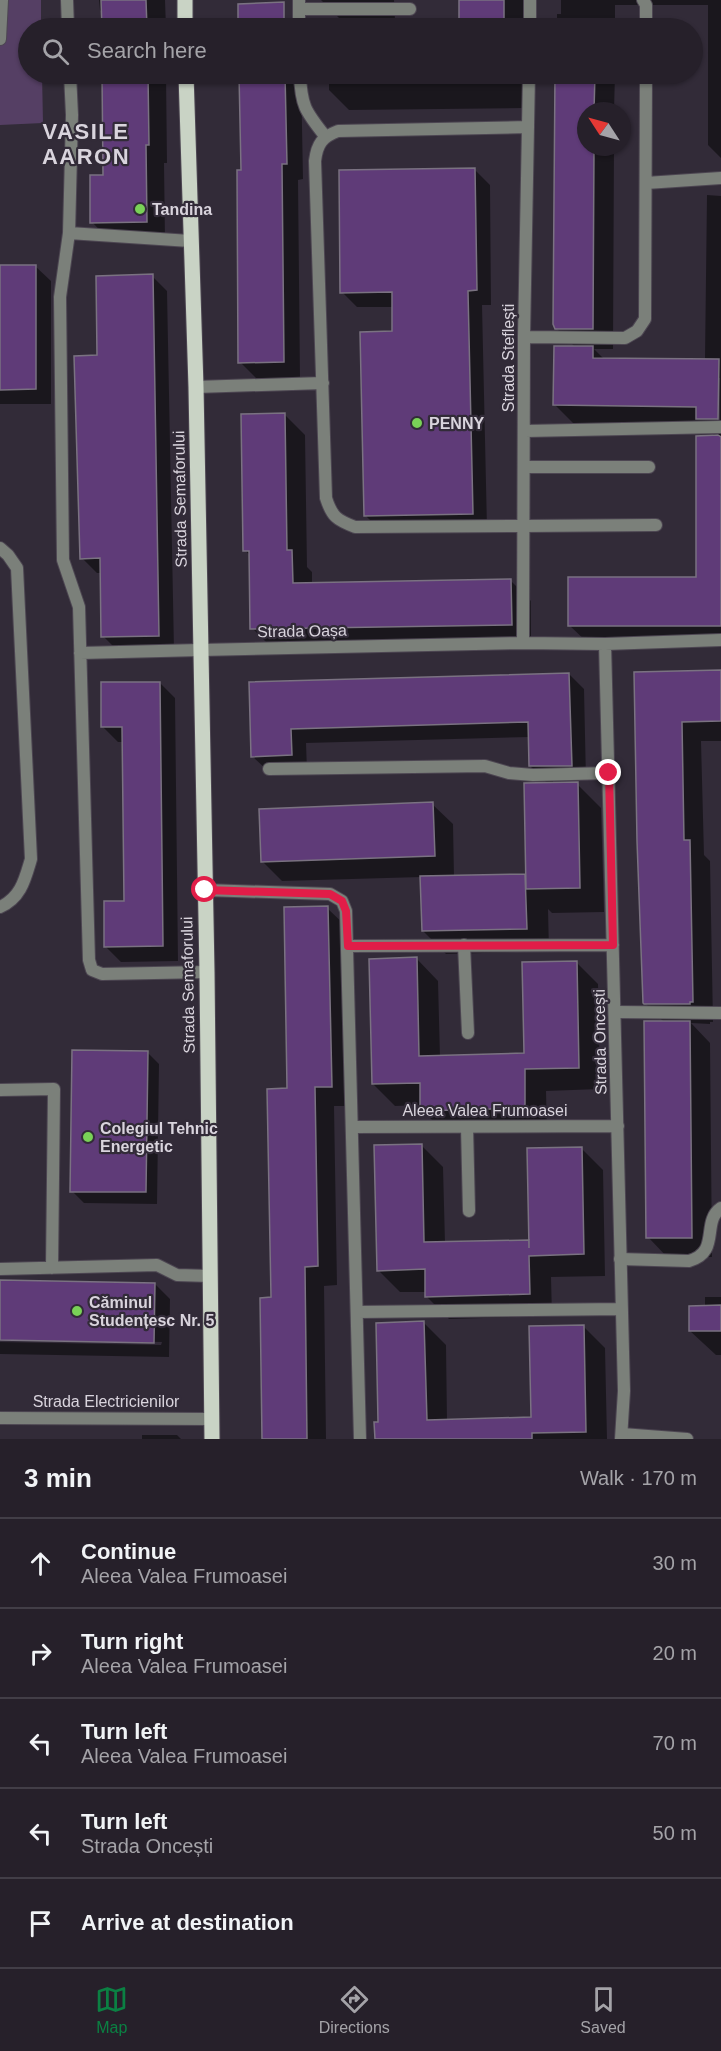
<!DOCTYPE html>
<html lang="en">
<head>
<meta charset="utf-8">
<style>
  :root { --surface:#26202a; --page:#2e2832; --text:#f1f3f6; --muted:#a4a3a8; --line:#423e47; --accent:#0b8043 }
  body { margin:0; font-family:Arial,sans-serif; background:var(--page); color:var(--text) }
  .compass { position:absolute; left:577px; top:102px; width:54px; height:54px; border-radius:50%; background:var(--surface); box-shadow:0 2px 4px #0004; rotate:306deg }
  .stop { position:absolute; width:18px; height:18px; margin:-14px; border:4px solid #e11d48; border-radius:50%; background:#fff }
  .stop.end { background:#e11d48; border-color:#fff; box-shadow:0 2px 6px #0008 }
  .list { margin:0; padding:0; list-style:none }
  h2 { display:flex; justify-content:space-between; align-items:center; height:78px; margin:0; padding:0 24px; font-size:26px }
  h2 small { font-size:20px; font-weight:400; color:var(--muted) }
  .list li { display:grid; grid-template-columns:39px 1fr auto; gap:18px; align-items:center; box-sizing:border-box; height:90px; padding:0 24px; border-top:2px solid var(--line) }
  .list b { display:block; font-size:22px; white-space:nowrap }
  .list p { margin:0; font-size:20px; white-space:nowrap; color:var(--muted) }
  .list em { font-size:20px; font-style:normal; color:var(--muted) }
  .icon { flex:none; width:33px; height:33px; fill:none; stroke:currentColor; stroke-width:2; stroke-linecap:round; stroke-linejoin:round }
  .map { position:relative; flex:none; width:721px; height:1439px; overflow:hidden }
  .search { position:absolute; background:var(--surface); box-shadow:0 2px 4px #0004; left:18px; right:18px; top:18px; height:66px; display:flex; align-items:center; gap:15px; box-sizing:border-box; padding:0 21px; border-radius:33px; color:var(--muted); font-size:22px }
  .sheet { height:528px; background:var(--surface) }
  nav { display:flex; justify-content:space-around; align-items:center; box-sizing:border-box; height:84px; border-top:2px solid var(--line); background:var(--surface); font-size:16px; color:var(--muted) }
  nav a { display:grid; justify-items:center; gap:3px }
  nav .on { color:var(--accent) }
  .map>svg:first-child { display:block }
</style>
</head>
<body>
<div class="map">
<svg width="721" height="1439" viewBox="0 0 721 1439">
  <rect width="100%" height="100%" fill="#322b38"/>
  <path fill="#553f64" d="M0,0h41v28h-13v46h14l1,49 -43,2z"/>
  <path fill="#0007" fill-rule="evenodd" d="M99,0h66l1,28h-63v-15l-3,-3z
    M321,0h73l1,20h-54z
    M460,0h63v28h-63z
    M561,0h160v158l-13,-13v-140h-93v23h-58v-14h4z
    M104,74h62l1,89h-3l1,77 -55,1 -18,-19 12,-45z
    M241,74h60l2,105 -5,1 2,198h-44l-16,-16 3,-191z
    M329,74h194l1,34 -175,2 -20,-20z
    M556,74h59l-1,37h-28v36h28l-1,202h-19l10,10 103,2 -2,-3 2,-163 14,1v449h-131l-21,-20 128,-47 20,-140 -12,-11 -130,-2 -20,-20 20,-58 -19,-19zM717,378h3v48h-3z
    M475,170l15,15 1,120h-9l5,223 -106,3 -15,-15 27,-183v-26h-36l-15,-15z
    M0,266h35l16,15v123h-51z
    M152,276l15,15 7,359 -56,1 -15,-15 -1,-63h-5l-15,-15 17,-201z
    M285,415l20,20 2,132 5,5v12l199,-3 20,20v43l-259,4 -20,-20 -1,-71 -6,-7z
    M721,671v70h-20l3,114 6,6 3,161h-3v2l-19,-1 19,20 2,214 -44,1 -20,-21 16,-215 -20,-20 -9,-329z
    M569,674l15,15 2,91 -33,1v3h24l24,24 3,104 -52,1 -4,-4 1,42 -103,3 -23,-23 -1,-54 -140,4 -20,-20 170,-57 21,20 1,53 71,-2 2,3 21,-94 -18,-18v-29l-224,6 1,27 -39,1 -16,-15 -1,-72z
    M160,683l15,15 3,263 -57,1 -15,-15 20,-45 -2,-160h-6l-15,-15z
    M327,908l20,19 3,179h-16l3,179 -13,1 2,153h-63l10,-140z
    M416,958l22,23 2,76 86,-2 50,-93 22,22 2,105 -54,2 1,39 -103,2 -22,-22v-5l-27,1 -22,-22z
    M147,1052l12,12 -2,140 -73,-1 -12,-12z
    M421,1145l22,22 2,76 86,1 50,-96 22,22 2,106 -54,1 1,39 -103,3 -22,-22v-5h-27l-22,-22z
    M0,1281l155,3 15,15 -1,58 -169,-3v-12l161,3 1,-3 -162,-3z
    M705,1297h16v58h-5l-26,-24 15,-24z
    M424,1323l22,22 1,76 86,-2 50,-93 22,22 2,91h-227z
    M142,1435h35l4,4h-39z"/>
  <path fill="#5f3b78" stroke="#7a7281" stroke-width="1.5" d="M101,0h45l1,28h-45z
    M459,0h45v28h-45z
    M284,2v26h-46v-24z
    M102,74h46l1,71h-3l1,77 -57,1v-48h13z
    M239,74h46l2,90h-5l2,198 -46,1 -1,-193h4z
    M555,74h40l-1,37h-8v36h8l-1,182h-38l-2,-5z
    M475,168l2,122 -9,1 5,223 -109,2 -4,-184 32,-1v-39l-52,1 -1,-123z
    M0,265h36v124l-36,1z
    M153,274l6,362 -58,1 -1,-79 -20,1 -6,-203 23,-1 -1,-79z
    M554,346h39v12l126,1 -1,60h-22v-12l-143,-2z
    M285,413l2,137h5l1,33 218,-4 1,46 -262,4 -1,-78h-6l-2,-137z
    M718,435l3,2v189h-153v-49h128v-141z
    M721,670v51l-39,1 2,118h6l3,162h-3v2h-46l-1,-1 -6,-162 -3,-169z
    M569,673l3,93h-43l-1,-44 -237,7 1,26 -41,2 -2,-75z
    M101,682h59l3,264 -59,1v-46h20l-2,-174h-21z
    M578,782l2,106 -54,1 -2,-106z
    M433,802l2,54 -174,6 -2,-53z
    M525,874l2,55 -105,2 -2,-55z
    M328,906l4,181h-17l3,179 -13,1 2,172h-45l-2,-141 11,-1 -4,-208 20,-1 -3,-181z
    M417,957l2,99 105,-3 -2,-91 55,-1 2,107 -54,1v39l-105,3v-28l-48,1 -3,-125z
    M644,1021h46l2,217h-46z
    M72,1050l76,1 -2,141h-76z
    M422,1144l2,98 105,-2v8l-2,-100 55,-1 2,107 -55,2 1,38 -105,3v-28l-48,2 -3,-126z
    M0,1280l155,3 -1,60 -154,-3z
    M721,1305v26h-32v-25z
    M424,1321l3,99 104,-3 -2,-91 55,-1 2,107 -54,1v6h-157l-1,-17h4l-2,-99z"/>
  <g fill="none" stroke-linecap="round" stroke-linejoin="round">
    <g stroke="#4d4652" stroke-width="14">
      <path id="lane" d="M67,0l1,28
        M0,39l2,-39
        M70,74l2,41 -3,118 121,8
        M69,233l-9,64 3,263 16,47 10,353 3,10 10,4 105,-2
        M524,467h125
        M523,526l133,-1
        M0,548l8,7 9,13 14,291c-6,20 -10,39 -31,48
        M80,653l120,-3
        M269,769l216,-3 24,7 24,2 76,-2
        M464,945l4,88
        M616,1012l105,1
        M0,1090l54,-1 -2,179
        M467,1127l2,84
        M620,1259l69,2c32,-9 12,-39 32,-53
        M0,1269l157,-4 20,10 33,1
        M622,1434l65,5"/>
    </g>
    <g stroke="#4d4652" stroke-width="14">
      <path id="street" d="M299,0v28
        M643,0l3,5v23
        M299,9h111
        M530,28v-28
        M300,74c1,31 5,37 25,62
        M646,183l75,-5
        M524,337l101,1 12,-7 8,-12 1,-245
        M196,387l127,-4
        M525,431l196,-4
        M523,526l-168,1c-18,-7 -23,-10 -29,-29l-11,-337c2,-17 7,-24 23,-30l190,-4
        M523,643l1,-306 5,-263
        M605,644l19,747 -3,48
        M200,650l323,-7 82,1 116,-4
        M205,890l125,4 12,7 4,10 14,528
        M348,946l265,-1
        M352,1127l266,-1
        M357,1312l265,-3
        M0,1418l211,1"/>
    </g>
    <g stroke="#4d4652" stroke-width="17">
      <path id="primary" d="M185,0v28
        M186,74l10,313 11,585 5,467"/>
    </g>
    <use href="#lane" stroke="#7b807a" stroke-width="12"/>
    <use href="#street" stroke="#7b807a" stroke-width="12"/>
    <use href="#primary" stroke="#c9d3c5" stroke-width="15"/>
  </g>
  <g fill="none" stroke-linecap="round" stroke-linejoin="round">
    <path stroke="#e11d48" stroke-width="8" d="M205,890l125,4 12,7 4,10 2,35 265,-1 -4,-172"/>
  </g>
  <g fill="#79d157" stroke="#322b38" stroke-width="2">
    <circle cx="140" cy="209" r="6"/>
    <circle cx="417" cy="423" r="6"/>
    <circle cx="88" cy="1137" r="6"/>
    <circle cx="77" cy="1311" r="6"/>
  </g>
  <g text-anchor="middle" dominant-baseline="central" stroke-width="4.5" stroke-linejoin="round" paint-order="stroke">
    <g font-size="16" font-weight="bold" fill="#d9d4dd" stroke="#322b38" text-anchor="start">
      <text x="152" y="209">Tandina</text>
      <text x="429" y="423">PENNY</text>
      <text x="100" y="1128">Colegiul Tehnic<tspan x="100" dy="18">Energetic</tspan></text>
      <text x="89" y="1302">Căminul<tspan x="89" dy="18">Studențesc Nr. 5</tspan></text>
    </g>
    <g font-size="16" fill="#d9d4dd" stroke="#322b38">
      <text transform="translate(508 358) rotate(-90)">Strada Steflești</text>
      <text transform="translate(180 499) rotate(-91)">Strada Semaforului</text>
      <text transform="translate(302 631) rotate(-1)">Strada Oașa</text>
      <text transform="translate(188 985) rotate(-91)">Strada Semaforului</text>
      <text transform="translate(600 1042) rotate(-91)">Strada Oncești</text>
      <text x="485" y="1110">Aleea Valea Frumoasei</text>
      <text x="106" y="1401">Strada Electricienilor</text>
    </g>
    <g font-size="22" font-weight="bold" letter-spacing="1.5" fill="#d9d4dd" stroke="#322b38">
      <text x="86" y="131">VASILE<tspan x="86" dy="25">AARON</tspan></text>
    </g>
  </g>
</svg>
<svg class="compass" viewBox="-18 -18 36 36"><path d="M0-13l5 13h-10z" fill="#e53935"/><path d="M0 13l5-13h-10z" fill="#a4a3a8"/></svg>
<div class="stop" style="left:205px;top:890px"></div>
<div class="stop end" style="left:609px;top:773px"></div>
<div class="search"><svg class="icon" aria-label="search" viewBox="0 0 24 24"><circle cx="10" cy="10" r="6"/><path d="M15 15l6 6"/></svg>Search here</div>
</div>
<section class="sheet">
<h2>3 min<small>Walk · 170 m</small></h2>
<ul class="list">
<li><svg class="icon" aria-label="ahead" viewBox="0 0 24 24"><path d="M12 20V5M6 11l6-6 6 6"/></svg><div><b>Continue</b><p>Aleea Valea Frumoasei</p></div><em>30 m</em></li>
<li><svg class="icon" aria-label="right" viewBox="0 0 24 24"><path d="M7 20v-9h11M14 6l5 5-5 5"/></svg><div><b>Turn right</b><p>Aleea Valea Frumoasei</p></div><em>20 m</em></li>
<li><svg class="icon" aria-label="left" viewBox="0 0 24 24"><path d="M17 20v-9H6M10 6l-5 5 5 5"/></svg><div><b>Turn left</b><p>Aleea Valea Frumoasei</p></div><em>70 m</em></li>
<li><svg class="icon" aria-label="left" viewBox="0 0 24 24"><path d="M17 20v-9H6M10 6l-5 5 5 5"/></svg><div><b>Turn left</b><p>Strada Oncești</p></div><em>50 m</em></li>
<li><svg class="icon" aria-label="arrive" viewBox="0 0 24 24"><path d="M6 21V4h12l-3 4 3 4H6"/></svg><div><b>Arrive at destination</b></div></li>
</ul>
</section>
<nav>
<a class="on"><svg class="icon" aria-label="map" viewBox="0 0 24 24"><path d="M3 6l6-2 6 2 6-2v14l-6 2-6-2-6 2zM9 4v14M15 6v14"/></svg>Map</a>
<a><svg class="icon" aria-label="directions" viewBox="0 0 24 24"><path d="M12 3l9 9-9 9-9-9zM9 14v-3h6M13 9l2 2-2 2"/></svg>Directions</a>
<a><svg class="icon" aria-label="saved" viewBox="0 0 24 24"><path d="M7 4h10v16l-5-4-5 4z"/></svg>Saved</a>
</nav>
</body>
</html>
